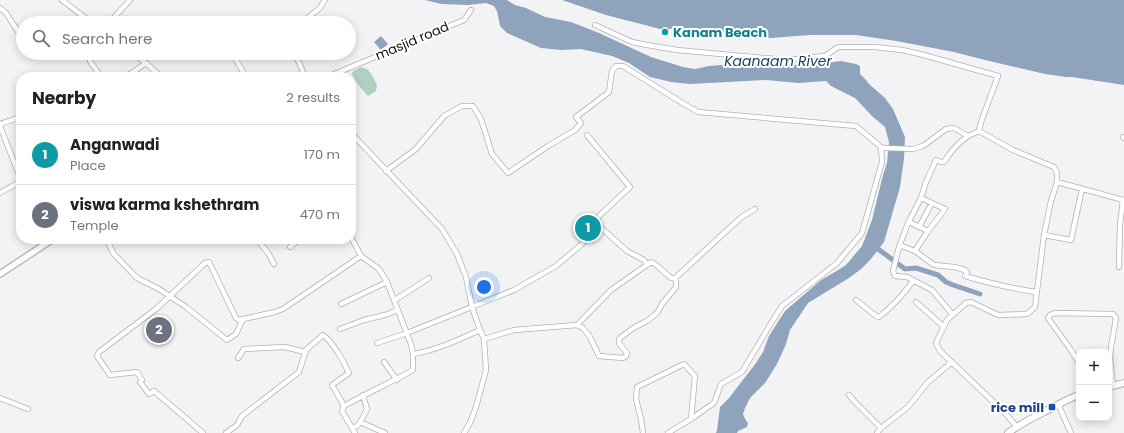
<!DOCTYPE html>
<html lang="en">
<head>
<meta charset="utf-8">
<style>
  :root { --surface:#fff; --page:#f6f6f6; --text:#222; --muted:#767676; --line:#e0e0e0; --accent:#d93025 }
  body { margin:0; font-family:Poppins,sans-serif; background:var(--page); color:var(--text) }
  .controls { position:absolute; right:12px; bottom:12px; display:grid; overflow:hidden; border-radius:8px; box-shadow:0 2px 10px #0003 }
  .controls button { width:36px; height:36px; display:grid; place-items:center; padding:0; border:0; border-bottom:1px solid var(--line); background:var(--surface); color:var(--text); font:20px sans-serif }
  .you { position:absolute; left:484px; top:287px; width:14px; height:14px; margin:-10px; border:3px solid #fff; border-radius:50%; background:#1a73e8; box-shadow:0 0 0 6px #1a73e833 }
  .badge { display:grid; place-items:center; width:26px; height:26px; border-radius:50%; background:var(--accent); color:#fff; font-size:13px; font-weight:700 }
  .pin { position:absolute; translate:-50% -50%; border:2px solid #fff; box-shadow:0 1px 4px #0006 }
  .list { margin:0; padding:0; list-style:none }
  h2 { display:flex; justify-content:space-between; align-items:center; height:52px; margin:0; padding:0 16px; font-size:17px }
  h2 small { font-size:13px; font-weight:400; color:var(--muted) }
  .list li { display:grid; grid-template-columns:26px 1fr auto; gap:12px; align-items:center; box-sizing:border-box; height:60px; padding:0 16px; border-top:1px solid var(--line) }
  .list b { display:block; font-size:15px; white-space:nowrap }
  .list p { margin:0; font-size:13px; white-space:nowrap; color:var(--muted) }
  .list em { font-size:13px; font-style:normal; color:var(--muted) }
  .icon { flex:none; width:22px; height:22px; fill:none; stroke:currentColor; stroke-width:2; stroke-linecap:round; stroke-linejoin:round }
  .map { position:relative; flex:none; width:1124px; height:433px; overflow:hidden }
  .search { position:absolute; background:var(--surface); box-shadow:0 2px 10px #0003; left:16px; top:16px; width:340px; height:44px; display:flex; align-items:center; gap:10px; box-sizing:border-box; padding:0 14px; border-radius:22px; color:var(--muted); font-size:15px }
  .panel { position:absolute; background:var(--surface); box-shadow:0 2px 10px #0003; left:16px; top:72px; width:340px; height:172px; border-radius:16px }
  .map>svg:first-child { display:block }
</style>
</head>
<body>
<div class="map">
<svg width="1124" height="433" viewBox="0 0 1124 433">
  <rect width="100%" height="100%" fill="#f3f3f6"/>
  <path fill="#b1d0bf" d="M361,67l6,2 5,6 5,10 -1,6 -8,5 -9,-10 -7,-12 1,-3z"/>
  <path fill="#90a3bd" d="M425,0h82l8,5 11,3 19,9 26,5 28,11 52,24 32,10 12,2 14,-3 36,-3 63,2 33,-4 15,3 4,2v8l6,6 3,4 16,14 8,11 12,28 -1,22 -4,28 -16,55 -13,17 -10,10 -12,9 -41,25 -18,27 -4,14 -9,20 -12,19 -15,15 -5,10 -2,6 2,5 3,4 -1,4 -9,4 -1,2h-21l1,-3 3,-23 9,-9 27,-35 7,-11 6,-16 16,-25 36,-31 14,-8 11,-7 16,-19 10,-26 11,-45 4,-12 2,-21 -4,-15 -13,-11 -17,-18 -24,-12 -5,-5 -28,2 -32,-3 -76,4 -19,-2 -21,-5 -21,-14 -17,-7 -31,-7 -20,1 -20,-2 -34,-15 -7,-7 -3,-15 -3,-5 -8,-3 -18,2 -27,-1z
    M562,0h562v85l-52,-8h-6l-21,-3 -60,-14 -31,-8 -58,-11 -40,-6h-46l-39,3 -28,-2 -37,-7h-46l-54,-14z
    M381,36l7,8 -7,6 -7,-8z"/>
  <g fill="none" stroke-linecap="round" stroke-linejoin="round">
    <path stroke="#90a3bd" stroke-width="5" d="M874,246l31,23 11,-1 22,7 8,7 7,3 27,9"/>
    <g stroke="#b1b1b4" stroke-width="6">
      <path id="minor" d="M62,0l30,23
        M0,8l6,5 15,23
        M109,23l21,-23
        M301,23l19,-15 5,-8
        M595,25l37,17 15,3 30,5 110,10 38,-4 13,-9h37l27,3 18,4 78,22 -17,46 -2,9
        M132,53l14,10 15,14
        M232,53l14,24
        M295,53l10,24
        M90,61l11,16
        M124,77l6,-3 16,-11
        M327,77l137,-57 7,-10
        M0,124l21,-7
        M0,126l21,54
        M351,133l91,96 15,25 9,23 6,30 8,23 4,9 2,31 -10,37 -6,16 -6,10
        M1123,137l1,1
        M386,171l30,-22 28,-33 18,-10h11l8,13 11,35 16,19 40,-27 27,-16 6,-7 -5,-6 33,-25 3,-21 4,-5h7l61,38 14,8 158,14 25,21 4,1 28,1 10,-3 23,-17 8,-1 14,8 11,-5 34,19 41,17 3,6v9l67,18
        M0,193l21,-12
        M909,222l19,9
        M595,223l12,10 20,18 17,9 3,5
        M919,227l13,-24
        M1044,235l27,5 11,-51
        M107,239l6,14 24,25 22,11 27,18 41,33 9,-6 7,-15
        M257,239l11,14 6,11
        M290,247l9,-8
        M899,247l9,-24 13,-25
        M915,251l19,14 20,2 11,3 2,2 -2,4c24,7 48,13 72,16
        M1119,267l1,-42 3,-25
        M395,300l34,-22
        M856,300l20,16 3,1c14,-11 24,-22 34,-36
        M916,302l28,25
        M341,304l46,-22
        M953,315l-21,-25 -25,-13 -12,-1 -2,-5 6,-24 3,-1 13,5 13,-20 17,-22 -24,-11 5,-16 10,-22 5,2h3c7,-11 14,-19 24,-26
        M577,325l6,3 7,9 9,19 24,2 3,-2 1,-3 -8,-10v-3l2,-3 14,-10 12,-6 10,-8 5,-9 14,-17v-4l-1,-5
        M340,329l24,-9 21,-5 13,-5
        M484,339l30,-9 63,-5 34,-35 40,-28 4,2 16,14h4l10,-9 50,-46 8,-7 12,-7
        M377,343l30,-10 107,-43 42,-24 26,-22 12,-16 1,-5 4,-7 31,-29 -43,-52
        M413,354c24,-4 45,-14 67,-24
        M238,358l6,-9 41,-2 20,5
        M384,362l13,18
        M1079,363l-8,-13 -23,-32 2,-3 5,-2 58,1 3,4 -5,29 -1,11 3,28
        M849,395l5,6 27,27
        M0,398l28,11
        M1058,404l13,29
        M344,406c23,-13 46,-23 69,-36v-16l-2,-10 -24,-62 -8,-13 -18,-13 -10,-19
        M360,422l25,11
        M1017,427l-12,-14 -65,-62 -4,-8 11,-23 19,-17 5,-1 27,13 29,-1 8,-7 9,-72 7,-34 6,-19
        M352,428l5,-2 4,-5 6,-12 -4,-14
        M203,433l-49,-42 -5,3 -9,-12 2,-2 -5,-8 -27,3 -13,-19 2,-4 57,-43 49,-46 4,-1 27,56 3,2 36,-8 8,-3 78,-53
        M226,433l11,-8 5,-9 57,-44 7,-22 17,-15c10,7 21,27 26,38l-17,12 7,12 5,9 -2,5 13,22
        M643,433l-2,-14 -5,-20 1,-12 47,-23 11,12 -4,43 23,-16 7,-19 21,-12 28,-47 12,-19 55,-43 25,-30 20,-71 -1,-15
        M668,433l23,-14
        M877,433l4,-5 27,-21 20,-25 24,-20"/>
    </g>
    <g stroke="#b1b1b4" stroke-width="8">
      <path id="tertiary" d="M0,274l53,-35"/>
    </g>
    <g stroke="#b1b1b4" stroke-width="8">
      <path id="secondary" d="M1109,387l15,-4
        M1008,433c11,-8 24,-15 36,-21 12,-6 23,-13 35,-17"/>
    </g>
    <use href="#minor" stroke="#fff" stroke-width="4.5"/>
    <use href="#tertiary" stroke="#fff" stroke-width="5.5"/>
    <use href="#secondary" stroke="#fff" stroke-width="6"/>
  </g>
  <circle fill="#0f9aa8" stroke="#fff" stroke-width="1.5" cx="665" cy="32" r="4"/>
  <rect fill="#1a4fb4" stroke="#fff" stroke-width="1.5" x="1048" y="403" width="8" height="8" rx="2"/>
  <g text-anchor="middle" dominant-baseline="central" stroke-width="4" stroke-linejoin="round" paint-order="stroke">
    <g font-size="13" font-weight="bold" fill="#0d838f" stroke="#fff" text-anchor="start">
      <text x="673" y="32">Kanam Beach</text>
    </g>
    <g font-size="13" fill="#111112" stroke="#fff">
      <text transform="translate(412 41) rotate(-23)">masjid road</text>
    </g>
    <g font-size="13" font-weight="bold" fill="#164399" stroke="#fff" text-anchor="end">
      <text x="1044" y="407">rice mill</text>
    </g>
    <g font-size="14" font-style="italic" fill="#1c395e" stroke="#fff">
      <text x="778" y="61">Kaanaam River</text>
    </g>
  </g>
</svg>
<div class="controls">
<button>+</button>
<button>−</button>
</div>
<div class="you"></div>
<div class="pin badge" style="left:588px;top:228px;background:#0f9aa8">1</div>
<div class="pin badge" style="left:159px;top:330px;background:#6b7280">2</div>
<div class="search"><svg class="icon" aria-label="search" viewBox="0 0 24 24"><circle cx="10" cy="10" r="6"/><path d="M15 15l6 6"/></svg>Search here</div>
<section class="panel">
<h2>Nearby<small>2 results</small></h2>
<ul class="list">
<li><span class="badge" style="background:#0f9aa8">1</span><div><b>Anganwadi</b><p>Place</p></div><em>170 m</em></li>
<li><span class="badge" style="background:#6b7280">2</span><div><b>viswa karma kshethram</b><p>Temple</p></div><em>470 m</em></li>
</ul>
</section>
</div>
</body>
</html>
